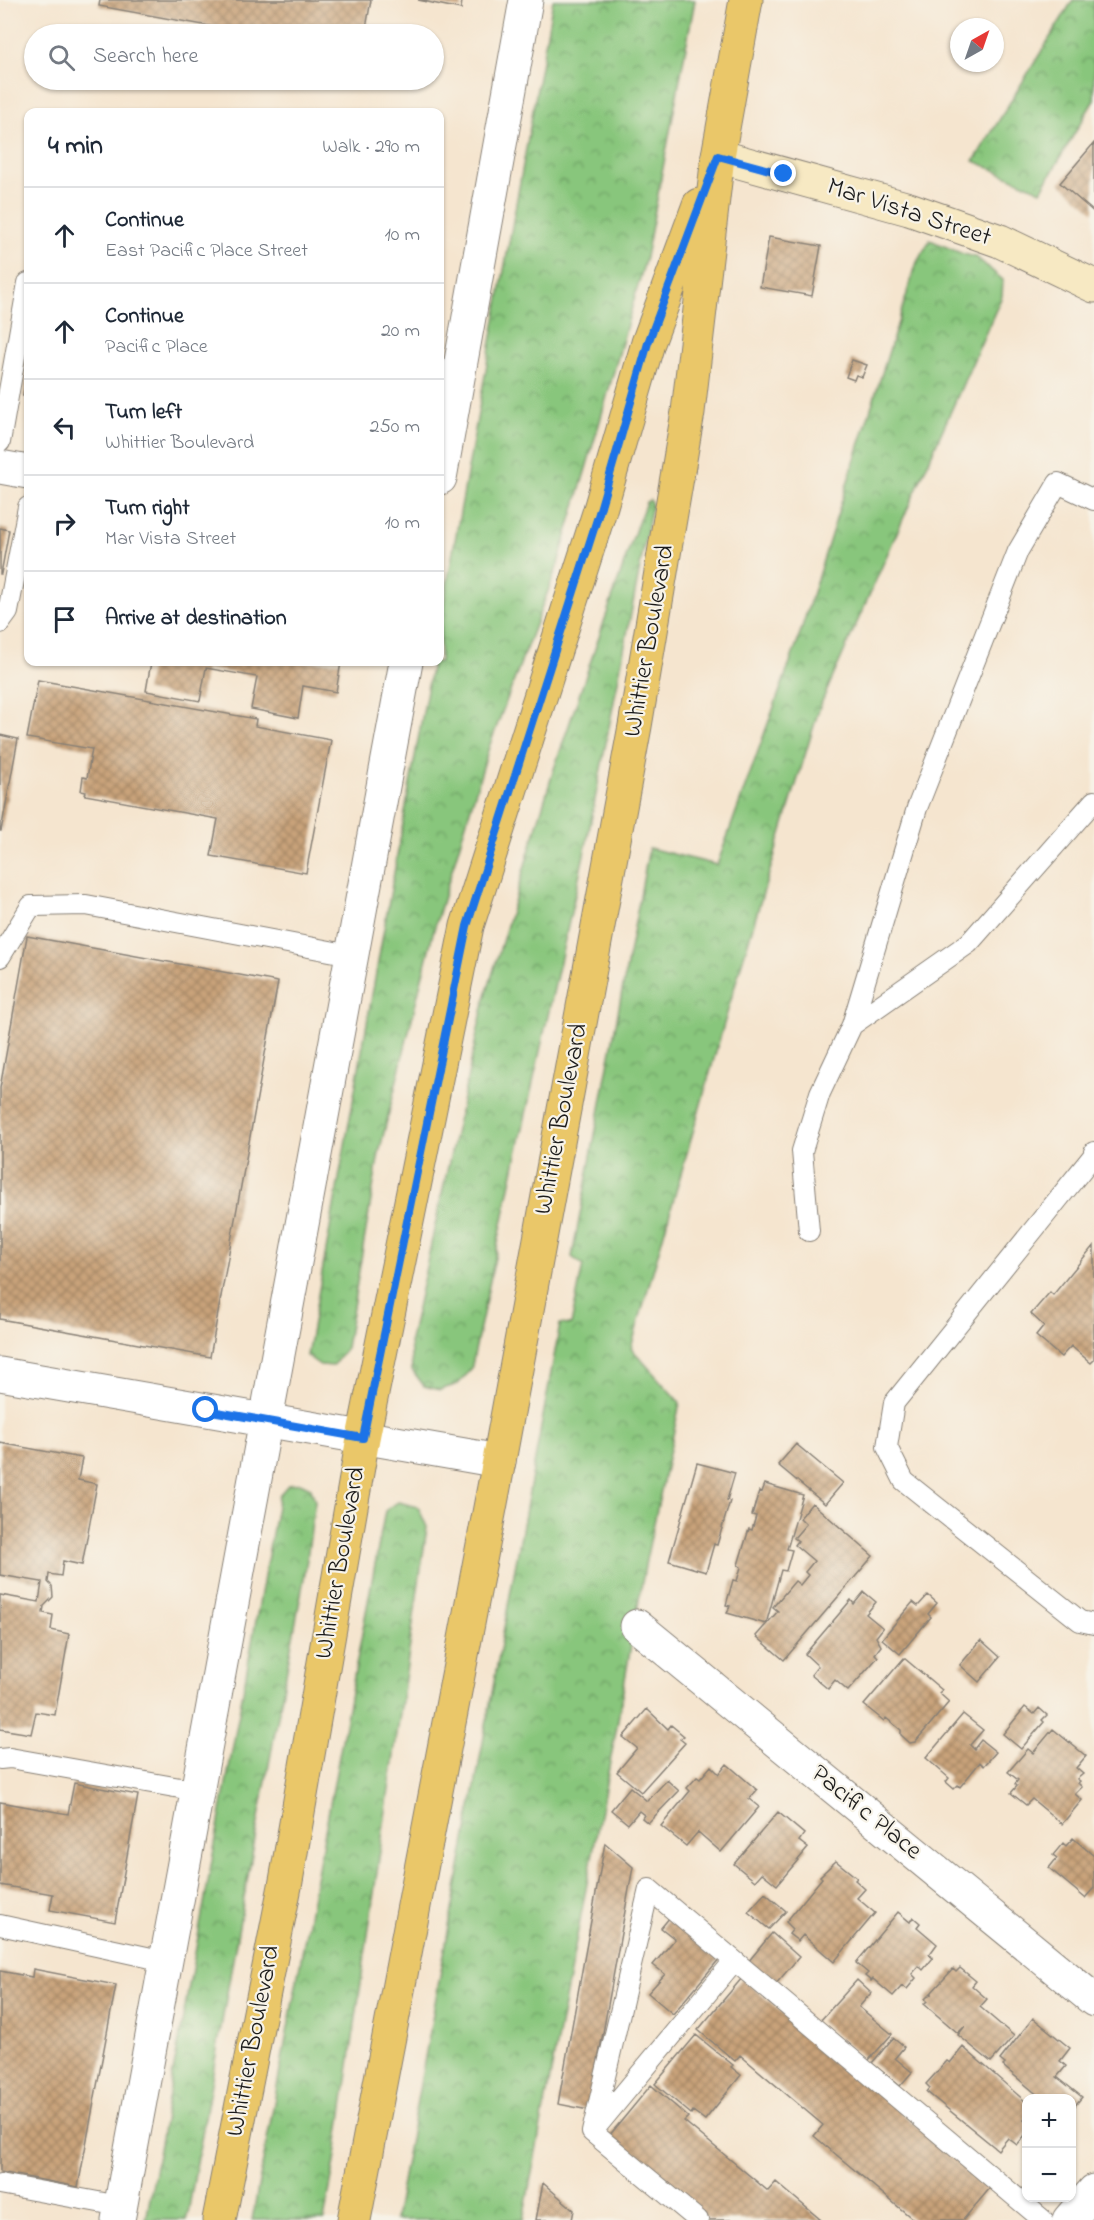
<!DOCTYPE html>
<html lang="en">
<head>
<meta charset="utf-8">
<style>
  :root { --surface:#fff; --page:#f6f6f7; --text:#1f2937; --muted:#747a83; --line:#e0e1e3 }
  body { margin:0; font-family:"Indie Flower",sans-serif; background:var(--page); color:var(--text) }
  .controls { position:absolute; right:18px; bottom:18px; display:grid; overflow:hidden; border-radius:12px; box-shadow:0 2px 4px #0004 }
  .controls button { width:54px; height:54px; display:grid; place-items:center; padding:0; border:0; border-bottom:2px solid var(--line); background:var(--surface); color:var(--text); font:30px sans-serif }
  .compass { position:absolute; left:950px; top:18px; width:54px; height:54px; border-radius:50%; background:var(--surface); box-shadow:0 2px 4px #0004; rotate:40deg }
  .stop { position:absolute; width:18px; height:18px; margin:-14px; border:4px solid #1a73e8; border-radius:50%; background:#fff }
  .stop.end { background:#1a73e8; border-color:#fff; box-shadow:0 2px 6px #0008 }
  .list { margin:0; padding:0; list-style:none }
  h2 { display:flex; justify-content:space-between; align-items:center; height:78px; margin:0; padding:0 24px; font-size:26px }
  h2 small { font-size:20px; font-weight:400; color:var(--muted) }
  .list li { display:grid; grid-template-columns:39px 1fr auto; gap:18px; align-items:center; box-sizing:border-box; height:96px; padding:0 24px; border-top:2px solid var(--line) }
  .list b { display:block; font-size:22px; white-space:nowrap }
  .list p { margin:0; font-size:20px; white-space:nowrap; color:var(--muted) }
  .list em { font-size:20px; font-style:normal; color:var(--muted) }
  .icon { flex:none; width:33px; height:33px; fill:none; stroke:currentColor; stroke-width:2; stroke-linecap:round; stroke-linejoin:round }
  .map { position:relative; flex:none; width:1094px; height:2220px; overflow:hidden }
  .search { position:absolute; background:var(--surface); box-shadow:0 2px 4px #0004; left:24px; top:24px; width:420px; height:66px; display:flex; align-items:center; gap:15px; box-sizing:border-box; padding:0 21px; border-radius:33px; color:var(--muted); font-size:22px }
  .panel { position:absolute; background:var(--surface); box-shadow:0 2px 4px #0004; left:24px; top:108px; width:420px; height:558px; border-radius:12px }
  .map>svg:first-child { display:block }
</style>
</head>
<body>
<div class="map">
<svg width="1094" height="2220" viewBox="0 0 1094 2220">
  <defs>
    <pattern id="park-crowns" width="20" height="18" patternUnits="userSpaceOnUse" patternTransform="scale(1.5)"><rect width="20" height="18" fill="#88c67c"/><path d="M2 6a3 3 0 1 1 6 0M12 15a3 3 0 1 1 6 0" fill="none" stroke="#6ea065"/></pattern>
    <pattern id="building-cross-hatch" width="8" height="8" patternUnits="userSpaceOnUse" patternTransform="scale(1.5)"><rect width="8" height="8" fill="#c9a37a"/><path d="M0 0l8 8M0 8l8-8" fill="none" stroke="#a28463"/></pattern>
  </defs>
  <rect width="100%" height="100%" fill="#f7f3e8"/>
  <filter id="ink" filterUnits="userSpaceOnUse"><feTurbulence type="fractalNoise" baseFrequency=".0167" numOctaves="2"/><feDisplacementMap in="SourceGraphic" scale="12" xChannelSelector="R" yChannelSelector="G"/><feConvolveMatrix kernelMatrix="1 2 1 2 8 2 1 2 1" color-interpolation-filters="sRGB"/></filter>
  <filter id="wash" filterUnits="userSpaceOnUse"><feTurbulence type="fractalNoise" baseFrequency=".008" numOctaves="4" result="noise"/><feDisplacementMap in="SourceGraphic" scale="24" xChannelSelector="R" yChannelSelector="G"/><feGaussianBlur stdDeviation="1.35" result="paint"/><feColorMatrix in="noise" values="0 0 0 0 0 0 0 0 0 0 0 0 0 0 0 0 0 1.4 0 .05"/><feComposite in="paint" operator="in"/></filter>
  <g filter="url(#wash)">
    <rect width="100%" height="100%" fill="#f5e5cf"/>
    <path fill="url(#park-crowns)" stroke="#52714c" stroke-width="1.5" d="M553,0h142l-49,257 -46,164 -43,146 -68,180 -56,186 -54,220 -33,195 -13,18 -13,-1 -13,-9 125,-694h8v-39z
      M1073,0h21v100l-53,91 -67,-30z
      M930,240l33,14 13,3 27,23 -1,16 -182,410 -84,276 -105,366 49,55 -34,157 -30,171 -93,489h-128c56,-299 108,-598 165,-896l11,1 12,-60 -11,-8 77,-409 68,17 80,-222 120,-381z
      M650,500l2,5 -65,336 -72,322 -44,207 -13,14 -18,6 -16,-4 -12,-16 -2,-30 74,-338 69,-230 83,-244 10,-26z
      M300,1483l11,5 4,13 -10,72 -60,319 -57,321 -2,7h-40l133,-725 9,-10z
      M398,1502l20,5 9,20 -92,635 -11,58h-72l133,-709z"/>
    <g id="blocks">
      <path fill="url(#building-cross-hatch)" d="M100,0h271l-6,34h-112l-154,-28z
        M418,0h44l-1,9z
        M1094,143v69l-34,-29z
        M769,237l52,9 -9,50 -52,-9z
        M852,360l15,5 -5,12 -6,-2 -2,5 -8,-3z
        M27,375l1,1v21l-5,-1z
        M0,528l9,2 -8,44h-1z
        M151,662h190l-5,30 -33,-6 -5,32 -47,-9 6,-32 -51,-9 -6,33 -54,-10z
        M38,680l218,39 -1,7 76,14 -25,133 -95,-17 7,-37 -133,-24 1,-3 -5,-1 2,-14 4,1 5,-29 -65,-11z
        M0,735l18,4 -17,92h-1z
        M27,936l251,46 -68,375 -210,-38v-231z
        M1094,1245v115l-3,3 -20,-17 -10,11 -25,-21 8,-10 -13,-12 19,-22 3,3z
        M0,1443l82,15 -4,22 19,4 -15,81 -19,-4 -2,15 -12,-2 -1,8 4,4 1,11 -9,9 -1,7 10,2 -2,15 18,4 -14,81 -19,-3 -5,22 -31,-5v-134l39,7 3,-20 -42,-7z
        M796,1444l47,39 -18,21 -47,-39z
        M697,1463l38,10 -8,27 3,1 -13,44 -3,-1 -8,28 -37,-11z
        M765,1484l38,11 -16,54 5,1 -6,21 -5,-1 -15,54 -39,-11 3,-7 -4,-1 7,-25 4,1 4,-14 -3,-2 11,-36 3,1 4,-14 -4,-1 7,-24 3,1z
        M812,1503l61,53 -89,104 -28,-24 22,-25 -5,-4 22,-26 5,4 8,-10 -3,-3 9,-11 -19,-16 3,-4 -4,-3 12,-14 -6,-6z
        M864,1592l12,10 -10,12 17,14 -7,9 5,9 -6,8 3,3 -30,34 -13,-11 -7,9 -17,-14 7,-9 -13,-12 46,-54 3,4z
        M928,1595l9,8 -9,11 3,3 -31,37 -18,-15 31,-37 5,4z
        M981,1640l19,17 -21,25 -19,-17z
        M904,1658l38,32 -3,3 10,9 -34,40 -5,1 -9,-8v-5l-15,-12 -2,3 -20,-16z
        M1025,1707l9,7 5,-6 8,7 -5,5 2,2 -23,27 -18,-15z
        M647,1709l21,20 3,-4 13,11 -4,3 5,4 -44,49 -24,-20 20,-24 -14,-11z
        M963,1714l20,16 -13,15 4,4 7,-9 15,12 -12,14 -4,-4 -20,25 -2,-2 -4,4 -8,-7 3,-4 -23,-20z
        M1053,1729l33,27 -10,12 7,6 -6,5 3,2 -2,2 4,4 -7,7 7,6 -20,24 -30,-25 -6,6 -15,-12 6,-7 -2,-2 3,-4 -10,-8 20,-23 5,4z
        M727,1764l30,26 -8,9 10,8 -38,45 -23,-20 -12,14 -25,-20 29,-35 -3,-3 10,-11 3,2 11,-13 8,8z
        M667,1780l12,11 -31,32 -6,-5 2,-3 -5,-4 -11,13 -17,-14 19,-23 17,14z
        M74,1783l64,12 -23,127 -65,-12 3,-16 -53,-9v-83l68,12z
        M778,1812l26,22 -5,7 9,7 -31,37 -15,-12 -7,8 -21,-17z
        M1073,1838l21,18v32l-9,10 -36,-30 8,-10 -4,-3 10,-12 3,3z
        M605,1843l28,24 -44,243 -31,-6z
        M836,1861l21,17 -2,2 10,9 -8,9 18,15 -41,49 -31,-27 -5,6 -9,-7 4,-5 -7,-7 36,-44 -2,-2z
        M765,1893l21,18 -17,18 -21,-17z
        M898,1912l12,10 3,-5 7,6 -3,4 20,17 -8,11 4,3 -10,12 -4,-4 -7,8 4,4 -9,11 -5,-3 -9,10 -20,-17 -2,2 -6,-5 3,-3 -12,-10z
        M670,1917l50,41 -47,56 -25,-21 17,-19 -12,-9 22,-26 -14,-11z
        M772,1933l27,24 -24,28 -27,-23z
        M960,1968l16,13 -4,5 15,13 -7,8 34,29 -23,26 -33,-27 7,-9 -7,7 -34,-29 3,-3 -2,-2 6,-6 1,2v-3l21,-23 3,3z
        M33,1969l83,16 -38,202 -78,-15v-201l32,6z
        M742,1978l248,210 -27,32h-49l-100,-84 9,-11 -83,-70 -5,6 -37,-31z
        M857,1980l14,13 -12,14 33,27 -24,27 -48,-40z
        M1033,2018l37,30 -10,13 6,5 -9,11 25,20 -10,12v-11h-26l-4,-3 -2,2 -37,-31 2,-2 -5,-4z
        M696,2035l37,30 -2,2 10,8 -36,45 -12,-9 -2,3 -36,-30z
        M893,2038l11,9 -9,11 17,14 -12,14 -28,-23z
        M963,2047l63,55v16l-2,2 2,2v12l-9,11 -9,-7 -10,12 -71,-58 3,-4 -4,-4 21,-23 3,2z
        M651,2085l37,32 -4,4 84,70 8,-9 45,38h-112l-100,-84z
        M543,2183l31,27 -2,10h-36z"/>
    </g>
  </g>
  <g filter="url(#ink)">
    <use href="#blocks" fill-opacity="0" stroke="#888076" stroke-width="1.5"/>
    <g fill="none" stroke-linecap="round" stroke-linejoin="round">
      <g stroke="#888076" stroke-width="22">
        <path id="service" d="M0,442l28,-159
          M0,623l8,-11 20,-105
          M0,957l31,-51 55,-1 265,50
          M852,1025l65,-217 101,-257 40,-68 36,17
          M1094,1152l-1,4 -199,247 -7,44 17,34 176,140 14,3
          M809,1231l-7,-80 18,-58 32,-68 117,-82 125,-142
          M0,1759l10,-1 187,33
          M0,1925l165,36
          M734,1961l-142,171 57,-243 394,331
          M592,2132l106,88
          M0,2184l120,22"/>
      </g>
      <g stroke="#888076" stroke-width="35">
        <path id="minor" d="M0,467l28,5
          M440,478l86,-478
          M0,1374l499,87
          M637,1626l457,374
          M118,2220l288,-1558"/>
      </g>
      <g stroke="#888076" stroke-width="35">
        <path id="tertiary" d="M1069,2220l25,-29"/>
      </g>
      <g stroke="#888076" stroke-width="35">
        <path id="secondary" d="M718,156l191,53 91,32 94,45"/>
      </g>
      <g stroke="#888076" stroke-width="35">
        <path id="primary" d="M219,2220l67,-339 77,-443 104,-512 132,-413 49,-170 51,-138
          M354,2220l145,-759 136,-735 53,-314 30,-256 28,-156"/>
      </g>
      <use href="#service" stroke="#fff" stroke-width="20"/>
      <use href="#minor" stroke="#fff" stroke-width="33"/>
      <use href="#tertiary" stroke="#fff" stroke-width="33"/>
      <use href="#secondary" stroke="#f7e9c3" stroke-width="33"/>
      <use href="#primary" stroke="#eac769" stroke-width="33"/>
    </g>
  </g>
  <g fill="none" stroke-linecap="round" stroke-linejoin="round" filter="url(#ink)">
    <path stroke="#1a73e8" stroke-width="8" d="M206,1410l157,28 104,-512 132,-413 49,-170 70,-187 66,18"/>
  </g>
  <g text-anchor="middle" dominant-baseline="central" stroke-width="4.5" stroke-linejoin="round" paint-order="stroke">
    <g font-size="26" fill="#1c1c1c" stroke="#f7f3e8">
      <text transform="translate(909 213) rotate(18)">Mar Vista Street</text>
      <text transform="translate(650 641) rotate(-80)">Whittier Boulevard</text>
      <text transform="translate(562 1119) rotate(-79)">Whittier Boulevard</text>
      <text transform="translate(341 1563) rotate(-80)">Whittier Boulevard</text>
      <text transform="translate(866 1813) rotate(39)">Pacific Place</text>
      <text transform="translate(254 2041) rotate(-79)">Whittier Boulevard</text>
    </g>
  </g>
</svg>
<div class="controls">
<button>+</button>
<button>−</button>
</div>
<svg class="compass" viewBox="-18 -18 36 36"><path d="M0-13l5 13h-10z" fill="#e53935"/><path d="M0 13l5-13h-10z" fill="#747a83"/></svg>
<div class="stop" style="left:206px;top:1410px"></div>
<div class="stop end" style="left:784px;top:174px"></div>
<div class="search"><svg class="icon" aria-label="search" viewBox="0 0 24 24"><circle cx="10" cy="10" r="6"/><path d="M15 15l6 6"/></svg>Search here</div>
<section class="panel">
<h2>4 min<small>Walk · 290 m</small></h2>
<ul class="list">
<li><svg class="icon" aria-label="ahead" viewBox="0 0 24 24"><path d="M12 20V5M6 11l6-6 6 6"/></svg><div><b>Continue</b><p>East Pacific Place Street</p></div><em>10 m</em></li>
<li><svg class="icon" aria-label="ahead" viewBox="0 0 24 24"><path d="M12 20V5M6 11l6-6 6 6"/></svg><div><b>Continue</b><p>Pacific Place</p></div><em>20 m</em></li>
<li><svg class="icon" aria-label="left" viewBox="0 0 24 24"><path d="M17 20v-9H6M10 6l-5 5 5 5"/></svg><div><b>Turn left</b><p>Whittier Boulevard</p></div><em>250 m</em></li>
<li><svg class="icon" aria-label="right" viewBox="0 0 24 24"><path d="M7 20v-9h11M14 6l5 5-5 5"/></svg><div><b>Turn right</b><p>Mar Vista Street</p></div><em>10 m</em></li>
<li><svg class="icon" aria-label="arrive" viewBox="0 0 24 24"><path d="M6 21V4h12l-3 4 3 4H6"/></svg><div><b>Arrive at destination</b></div></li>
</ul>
</section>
</div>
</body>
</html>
